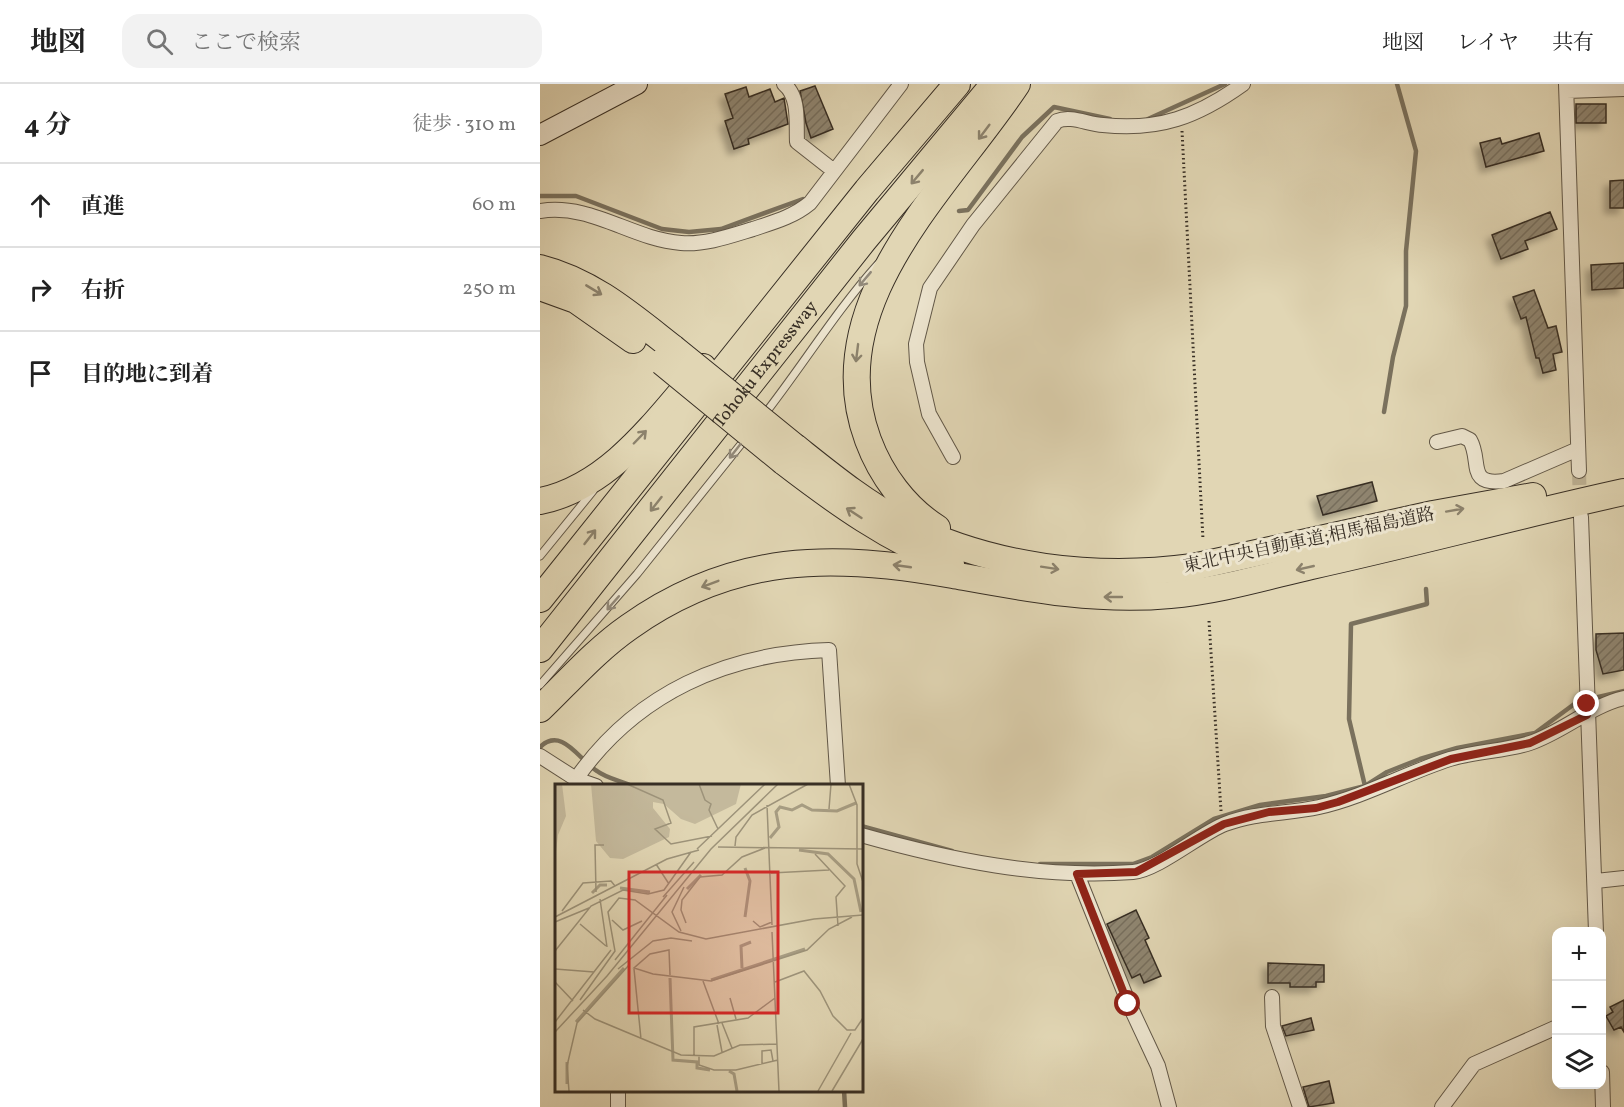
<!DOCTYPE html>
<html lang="ja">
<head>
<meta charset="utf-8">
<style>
  :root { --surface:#fff; --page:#f2f2f2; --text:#222; --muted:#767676; --line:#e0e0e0 }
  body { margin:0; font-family:Vollkorn,"Noto Serif JP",serif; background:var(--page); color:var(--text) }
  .controls { position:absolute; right:18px; bottom:18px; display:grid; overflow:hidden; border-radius:12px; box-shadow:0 6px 24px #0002 }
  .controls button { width:54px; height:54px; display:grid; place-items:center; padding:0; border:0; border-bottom:2px solid var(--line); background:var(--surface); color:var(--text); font:30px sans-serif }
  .stop { position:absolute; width:18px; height:18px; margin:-14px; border:4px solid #8f2418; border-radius:50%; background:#fff }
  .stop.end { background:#8f2418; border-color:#fff; box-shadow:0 2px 6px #0008 }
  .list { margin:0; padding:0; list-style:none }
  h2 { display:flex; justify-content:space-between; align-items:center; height:78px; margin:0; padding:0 24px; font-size:26px }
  h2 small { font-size:20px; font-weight:400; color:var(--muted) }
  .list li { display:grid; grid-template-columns:39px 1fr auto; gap:18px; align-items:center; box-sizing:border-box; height:84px; padding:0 24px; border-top:2px solid var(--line) }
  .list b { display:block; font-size:22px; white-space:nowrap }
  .list em { font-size:20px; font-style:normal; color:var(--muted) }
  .icon { flex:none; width:33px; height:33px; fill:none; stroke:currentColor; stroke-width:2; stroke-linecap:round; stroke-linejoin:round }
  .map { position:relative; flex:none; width:1084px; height:1023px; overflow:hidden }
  header { display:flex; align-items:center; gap:36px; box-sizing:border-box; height:84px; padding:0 30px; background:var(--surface); border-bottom:2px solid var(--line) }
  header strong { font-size:28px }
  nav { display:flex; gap:33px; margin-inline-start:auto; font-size:21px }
  .search { width:420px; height:54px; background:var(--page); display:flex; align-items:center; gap:15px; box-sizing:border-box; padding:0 21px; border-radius:18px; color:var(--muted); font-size:22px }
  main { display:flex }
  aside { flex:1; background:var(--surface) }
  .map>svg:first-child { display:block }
</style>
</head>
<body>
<header>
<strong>地図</strong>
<div class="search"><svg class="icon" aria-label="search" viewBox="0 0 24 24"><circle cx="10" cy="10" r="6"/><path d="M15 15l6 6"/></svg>ここで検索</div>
<nav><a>地図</a><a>レイヤ</a><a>共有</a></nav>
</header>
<main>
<aside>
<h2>4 分<small>徒歩 · 310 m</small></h2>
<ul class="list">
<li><svg class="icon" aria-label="ahead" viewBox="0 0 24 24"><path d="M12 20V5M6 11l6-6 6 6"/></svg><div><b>直進</b></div><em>60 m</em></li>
<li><svg class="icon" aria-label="right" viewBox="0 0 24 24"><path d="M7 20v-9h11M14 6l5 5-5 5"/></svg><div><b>右折</b></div><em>250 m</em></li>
<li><svg class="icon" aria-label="arrive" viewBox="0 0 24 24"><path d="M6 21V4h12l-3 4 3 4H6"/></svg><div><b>目的地に到着</b></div></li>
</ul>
</aside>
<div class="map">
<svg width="1084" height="1023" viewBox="0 0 1084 1023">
  <defs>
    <pattern id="building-hatch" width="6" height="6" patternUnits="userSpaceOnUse" patternTransform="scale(1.5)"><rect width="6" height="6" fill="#8f856f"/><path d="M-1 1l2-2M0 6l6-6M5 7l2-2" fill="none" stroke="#766d5b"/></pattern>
    <filter id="shadow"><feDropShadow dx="-5.5" dy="5.5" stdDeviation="3" flood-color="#0004"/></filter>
  </defs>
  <rect width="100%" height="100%" fill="#e1d6b4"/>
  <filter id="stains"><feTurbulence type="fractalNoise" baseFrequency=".00333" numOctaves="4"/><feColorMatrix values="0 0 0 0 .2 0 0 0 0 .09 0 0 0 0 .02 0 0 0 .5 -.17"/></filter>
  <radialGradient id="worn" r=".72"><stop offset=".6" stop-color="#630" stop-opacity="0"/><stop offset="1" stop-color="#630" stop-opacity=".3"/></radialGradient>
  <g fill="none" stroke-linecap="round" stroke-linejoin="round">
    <path stroke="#7a715d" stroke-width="4.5" d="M608,35l77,-35
      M0,112h36l86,33 27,3 32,-3 82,-30
      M419,127l9,-1 54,-73 32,-30 56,12
      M844,328l9,-55 13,-51v-55l10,-100 -19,-67
      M0,663c22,-21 39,13 57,24 9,7 24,10 35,15
      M825,702l-16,-67 2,-95 76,-20 -1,-15
      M321,742l91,25
      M500,780h93l19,-7 62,-38 46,-14 66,-9 39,-10 22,-14 33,-13 37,-11 78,-15 42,-31 47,-11
      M304,1006l1,17"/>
  </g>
  <path fill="url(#building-hatch)" stroke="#372e24" stroke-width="1.5" filter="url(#shadow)" d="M275,2l18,43 -22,9 -5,-15 -6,-32z
    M206,3l3,10 21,-8 5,13 9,-4 4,26 -40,15 1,5 -15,5 -9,-28 8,-3 -8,-24z
    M1036,20h30v19h-30z
    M999,49l5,18 -58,16 -6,-24 20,-5 2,6z
    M1084,96v28h-14v-27z
    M1010,128l7,17 -32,12 3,8 -27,10 -9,-24z
    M1084,179v25l-32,2 -1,-25z
    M994,206l14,38 8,-2 6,26 -9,2 3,16 -13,3 -4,-15h-3l-10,-41 -5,2 -8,-22z
    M832,398l5,19 -54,14 -6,-19z
    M1084,549v37l-21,4 -7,-24v-16z
    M596,826l13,28 -4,2 16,36 -17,7 -4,-9 -8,4 -25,-54z
    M728,879l56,2v17h-8v5h-26v-4h-22z
    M1084,916v32l-3,-5 -7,3 -8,-14 7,-4 -3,-5z
    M771,934l3,12 -28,6 -4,-10z
    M789,997l5,22 -25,4 -6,-20z"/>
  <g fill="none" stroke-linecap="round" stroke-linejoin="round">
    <path stroke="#bfb497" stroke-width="14" stroke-dasharray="14 7" stroke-linecap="butt" d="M1039,387l1,34"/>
    <g stroke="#625848" stroke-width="9">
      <path id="lane" d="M224,331c39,-50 72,-104 114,-151
        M0,472l53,-65
        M0,601l97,-111 109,-136"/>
    </g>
    <g stroke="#625848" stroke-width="16">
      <path id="street" d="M244,0c16,13 12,39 13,58l37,29
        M1026,0l13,387
        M1027,7l57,-2
        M0,127c52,-8 91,28 141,32 24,2 49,-7 72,-14 21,-7 40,-12 57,-26l91,-119
        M897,358l25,-6 8,4c12,21 -4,46 34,41l74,-32
        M413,373l-24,-43 -12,-52 -1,-18 14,-56 43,-63 84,-104c14,-6 30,3 46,4 56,6 94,-8 140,-41
        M1041,433l15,415
        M0,672l36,23 4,7
        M56,702l-20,-7c60,-86 151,-126 253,-129l9,136
        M321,751c89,25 180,44 272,37 25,-2 68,-39 92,-48 31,-12 62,-10 94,-17 45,-10 87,-34 131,-48 26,-8 55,-8 80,-16 33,-11 60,-37 94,-45
        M537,790l52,130 29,62 11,41
        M1056,797l28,-3
        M732,913l1,29 27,81
        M1062,988l1,35
        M78,1006v17
        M902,1023l32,-43 83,-37"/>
    </g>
    <g stroke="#372e24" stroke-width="22">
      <path id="secondary" d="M0,51l97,-51"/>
    </g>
    <g stroke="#372e24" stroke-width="28">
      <g id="highway">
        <path d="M0,184c52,13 92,48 133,80"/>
        <path d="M0,203l36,13 57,40"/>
        <path d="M255,363c34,27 69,56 108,76 89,45 192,57 290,44l240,-53 100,-18"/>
        <path d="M244,378c52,40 105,78 167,102"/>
        <path d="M0,417c71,-14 118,-83 163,-134"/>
        <path d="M397,444c-32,-20 -56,-53 -69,-88 -51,-137 80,-252 149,-356"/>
        <path d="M0,515l327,-409 90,-106"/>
        <path id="s1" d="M0,565l324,-409 130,-156"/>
        <path d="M0,625c29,-28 56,-59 89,-82 104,-74 204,-74 324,-52 72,13 143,27 217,20 47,-4 94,-18 141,-29 105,-23 208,-51 313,-74"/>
      </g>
    </g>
    <path stroke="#372e24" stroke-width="3" stroke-dasharray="1.5 3" stroke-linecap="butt" d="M642,47l21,409
      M669,537l12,190"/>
    <use href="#lane" stroke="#ece4ce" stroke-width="7"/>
    <use href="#street" stroke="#ece4ce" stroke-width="14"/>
    <use href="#secondary" stroke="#ece4ce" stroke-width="20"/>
    <use href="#highway" stroke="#e1d6b4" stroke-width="26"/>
    <g stroke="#372e24" stroke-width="28" stroke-linecap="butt">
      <path id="highway-bridge" d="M133,264l122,99
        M122,278l122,100"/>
    </g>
    <use href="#highway-bridge" stroke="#e1d6b4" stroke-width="26"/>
  </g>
  <defs><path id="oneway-shaft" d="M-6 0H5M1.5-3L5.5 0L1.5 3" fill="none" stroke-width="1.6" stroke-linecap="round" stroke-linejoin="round" transform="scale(1.5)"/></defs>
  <g stroke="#8c826c">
    <use href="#oneway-shaft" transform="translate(444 48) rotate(127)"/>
    <use href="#oneway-shaft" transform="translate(377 93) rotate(130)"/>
    <use href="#oneway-shaft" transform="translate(54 206) rotate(31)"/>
    <use href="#oneway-shaft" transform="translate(317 269) rotate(97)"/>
    <use href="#oneway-shaft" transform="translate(100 353) rotate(-46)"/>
    <use href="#oneway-shaft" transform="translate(116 420) rotate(128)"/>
    <use href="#oneway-shaft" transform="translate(915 426) rotate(-10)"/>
    <use href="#oneway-shaft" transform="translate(314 429) rotate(-147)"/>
    <use href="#oneway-shaft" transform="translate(50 453) rotate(-52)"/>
    <use href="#oneway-shaft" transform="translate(362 482) rotate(-172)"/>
    <use href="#oneway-shaft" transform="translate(510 484) rotate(9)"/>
    <use href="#oneway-shaft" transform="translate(765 484) rotate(167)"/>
    <use href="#oneway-shaft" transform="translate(170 500) rotate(159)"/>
    <use href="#oneway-shaft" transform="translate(573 513) rotate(-180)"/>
  </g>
  <g stroke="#928979">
    <use href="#oneway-shaft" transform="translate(325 195) rotate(130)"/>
    <use href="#oneway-shaft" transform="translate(195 367) rotate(128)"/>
    <use href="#oneway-shaft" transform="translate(73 519) rotate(131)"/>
  </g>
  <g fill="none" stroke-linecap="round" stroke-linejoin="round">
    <path stroke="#8f2418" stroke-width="8" d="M588,920l-51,-130 59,-2 88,-48 45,-12 47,-4 22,-6 113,-43 79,-16 57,-28v-11"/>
  </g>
  <g text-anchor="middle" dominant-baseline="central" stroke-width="6" stroke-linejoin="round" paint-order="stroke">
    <g font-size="18" fill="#372e24" stroke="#ece4ce">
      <text stroke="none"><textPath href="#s1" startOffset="363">Tohoku Expressway</textPath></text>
      <text transform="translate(769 457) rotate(-12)">東北中央自動車道;相馬福島道路</text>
    </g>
  </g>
  <g transform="translate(15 700)">
    <rect width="308" height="308" fill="#e1d6b4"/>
    <path d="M0,0h7l4,32 -8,19 -3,24zM36,0h150l-5,20 -41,20 -14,-5 -17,-15 -11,-2v6l17,21 -1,8 -46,22 -13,-1 -14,-17z" fill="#c4b99c"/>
    <path fill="none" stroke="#a79d83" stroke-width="3" d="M215,54l9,-11 -3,-15 4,-5 12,3 10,-5 10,5 25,1 19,-8M244,66l29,4 26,25 7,33M190,84l5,13 -5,36M65,104l30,4M132,105l14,-14M37,109l8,-8h7M187,184l-1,-22 10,-4M115,194l3,82 24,2v6l13,2M156,196l94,-31M21,238l48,-54M12,278v22M174,287l5,3 3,17"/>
    <path fill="none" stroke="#9d937a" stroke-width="1.5" d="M72,0l36,16 8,23 -16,6 16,15 41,-8M144,0l6,16 6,4 -2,6 9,19M294,0l8,21v59l6,18M212,21l5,120M274,25l2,-25M180,62l1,-9 16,-22 56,-31M163,63l145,2M142,65l68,-65M260,70l30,32 -9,11 2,29M101,80l13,20M216,89l58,-3M41,108l-1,-47h9M108,113l31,-35M45,115l7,48M7,127l21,-28 28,-2 4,5M0,133l112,-58 32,-9M57,136l11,10 19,-9M198,137l7,6 12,-5M0,138l34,-14M131,139l-5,-13 1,-10 18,-23 22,-2 20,-18 23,-9M25,140l26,22M126,147l-9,-19 12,-25M217,148l7,159M0,167l36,-45 32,-16 25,4 16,-4 27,-38M60,176l52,-65M0,185l39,3M63,185l35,-28 18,-3 21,3M79,185l7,70M115,191l-1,-25 -19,4 -16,14 19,6 58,7 96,-31 22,-21 23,-12M148,197l16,43M0,198l18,19M220,198l29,-11 16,20 13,25 14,14h8l8,-12M175,214l6,21M25,216l35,-49 -7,-39 11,-14 16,2 44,32 27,7 108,-20 49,-4M28,226l12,9 86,36 33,1 26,-11 37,-1M0,238l56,-72M167,239l10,25M162,241l5,27M0,248l52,-56 104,-127 67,-65M139,271v-28l54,-9 27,-20M144,272v9l15,5h22l42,-10M207,280v-13l9,-1 2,11M14,307l-2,-25 10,-43 52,-58M263,307l33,-58M277,307l31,-52"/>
    <path fill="#d62828" fill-opacity="0.15" stroke="#d62828" stroke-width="3" d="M74,88h149v141h-149z"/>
    <rect width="308" height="308" fill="none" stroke="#372e24" stroke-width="3"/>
  </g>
  <rect width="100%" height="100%" filter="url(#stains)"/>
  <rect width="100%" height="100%" fill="url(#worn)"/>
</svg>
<div class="controls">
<button>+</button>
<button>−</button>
<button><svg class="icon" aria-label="layers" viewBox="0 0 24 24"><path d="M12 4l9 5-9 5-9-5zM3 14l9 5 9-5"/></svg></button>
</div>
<div class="stop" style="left:588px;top:920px"></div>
<div class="stop end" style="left:1047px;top:620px"></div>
</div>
</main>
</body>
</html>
